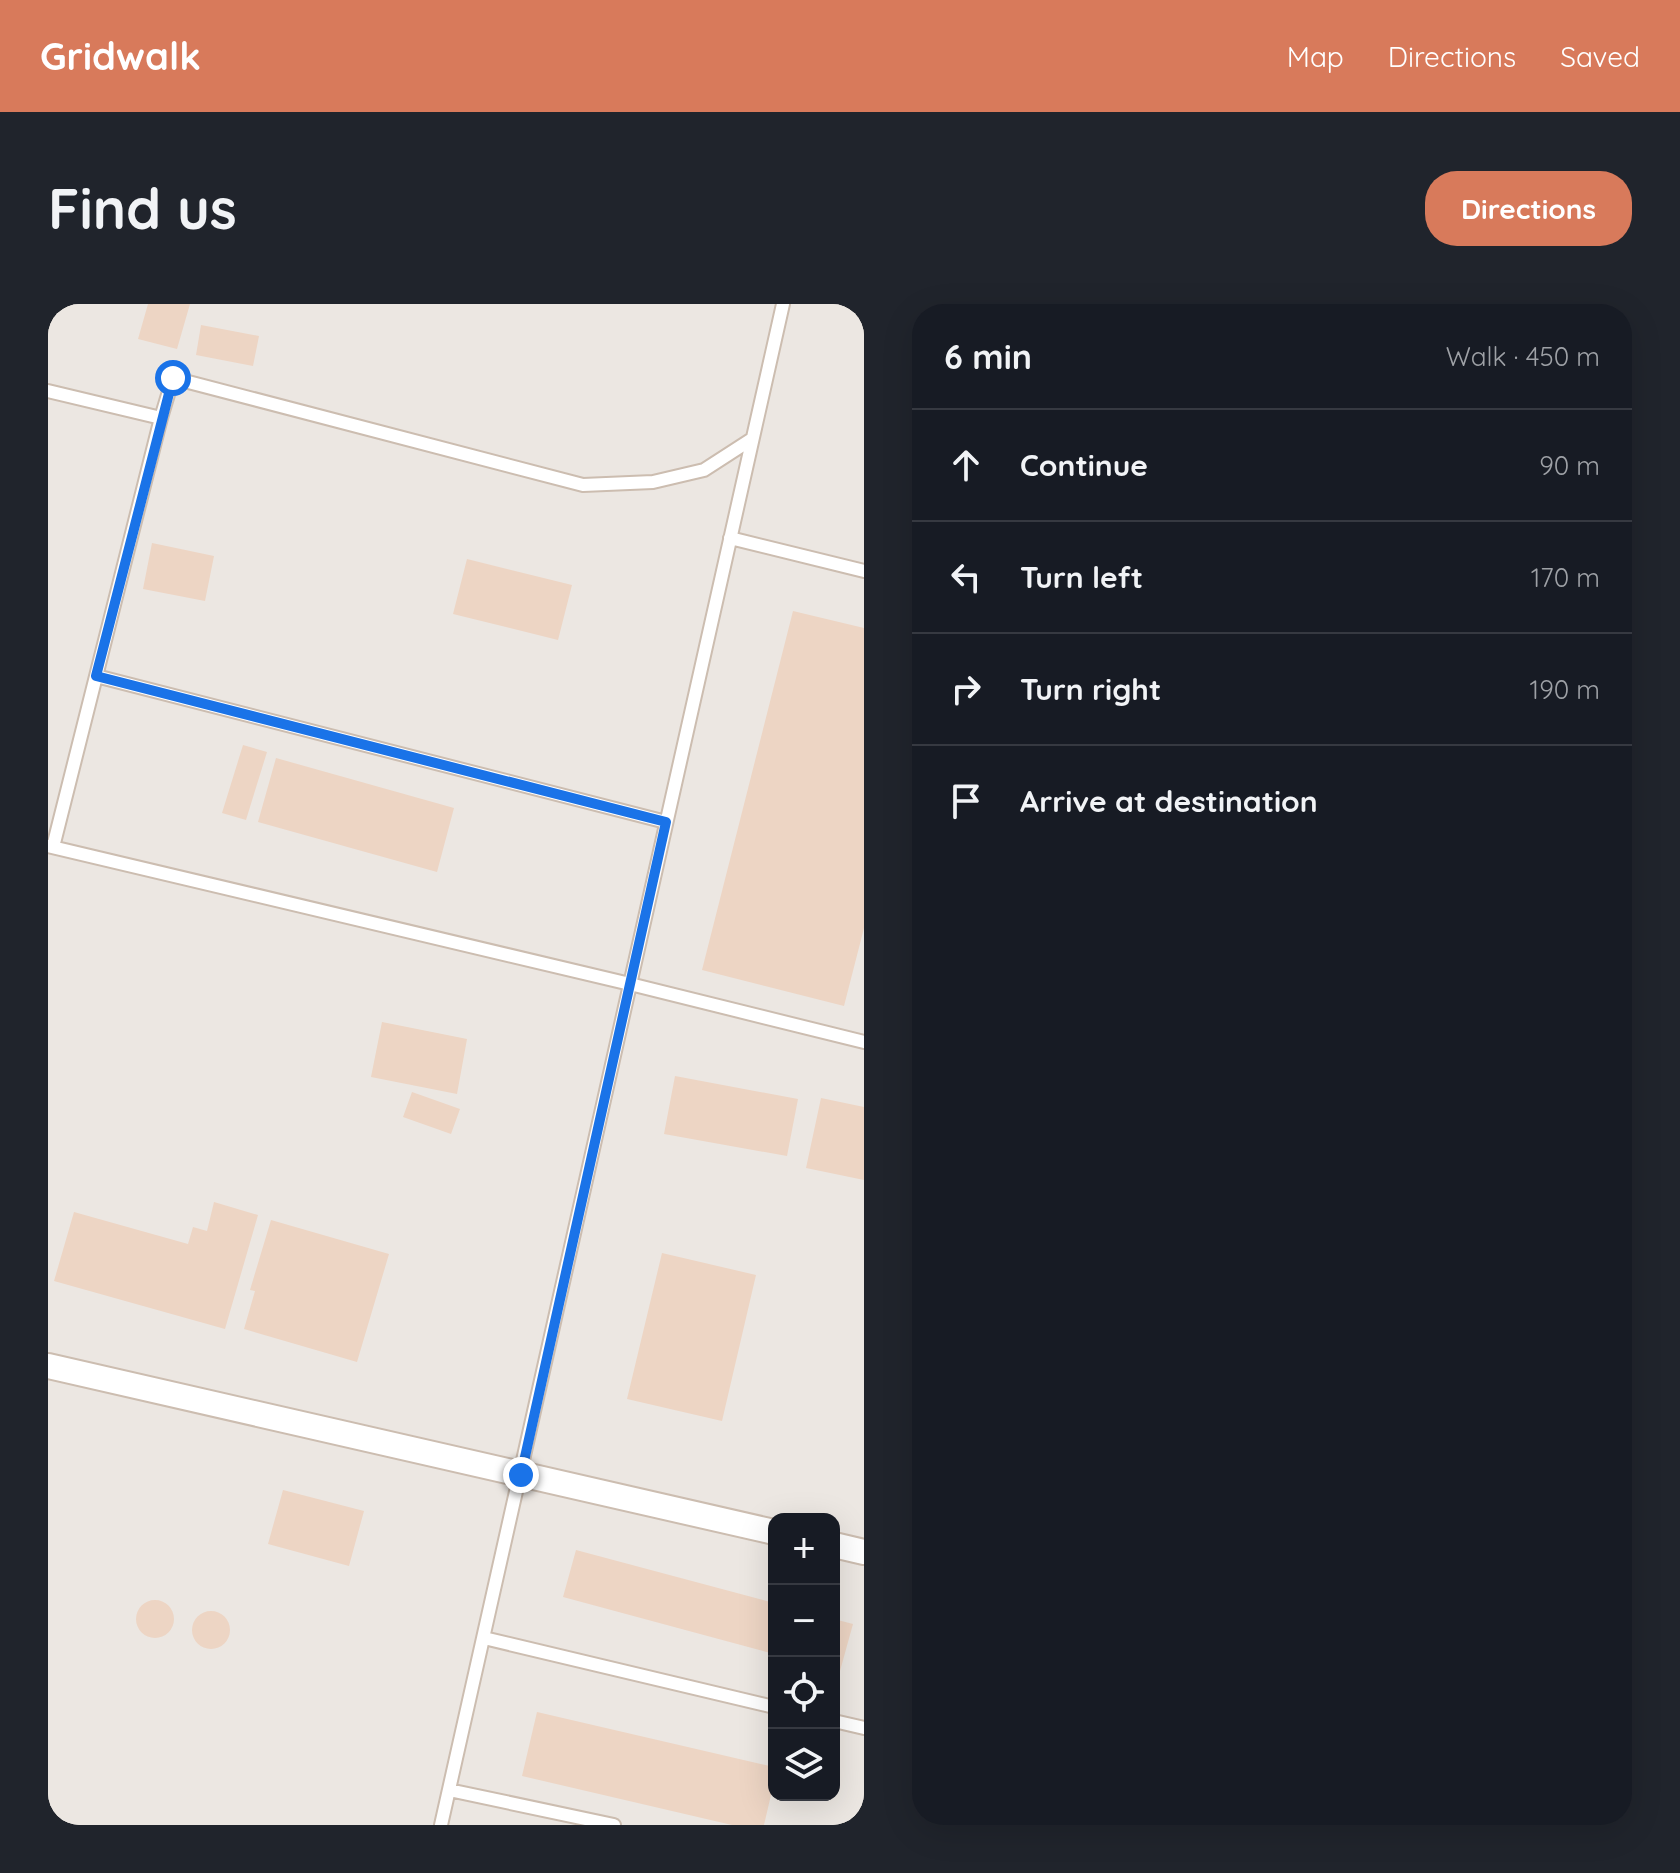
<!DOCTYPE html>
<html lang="en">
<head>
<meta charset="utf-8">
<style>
  :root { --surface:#171b24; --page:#20242c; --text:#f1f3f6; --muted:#9ea1a6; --line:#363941; --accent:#d87a5b }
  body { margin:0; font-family:Quicksand,sans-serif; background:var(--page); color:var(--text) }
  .controls { position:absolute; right:24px; bottom:24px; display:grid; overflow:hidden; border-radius:16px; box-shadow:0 8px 32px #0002 }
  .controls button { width:72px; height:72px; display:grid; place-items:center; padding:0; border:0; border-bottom:2px solid var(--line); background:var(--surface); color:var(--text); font:40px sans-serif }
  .stop { position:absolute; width:24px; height:24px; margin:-18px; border:6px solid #1a73e8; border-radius:50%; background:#fff }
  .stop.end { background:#1a73e8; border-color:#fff; box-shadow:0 2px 8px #0008 }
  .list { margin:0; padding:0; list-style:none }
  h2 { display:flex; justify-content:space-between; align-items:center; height:104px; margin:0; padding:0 32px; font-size:34px }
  h2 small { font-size:26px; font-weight:400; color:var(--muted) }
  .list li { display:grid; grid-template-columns:52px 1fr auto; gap:24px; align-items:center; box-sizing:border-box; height:112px; padding:0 32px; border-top:2px solid var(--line) }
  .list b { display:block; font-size:30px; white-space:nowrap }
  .list em { font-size:26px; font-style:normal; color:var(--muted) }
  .icon { flex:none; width:44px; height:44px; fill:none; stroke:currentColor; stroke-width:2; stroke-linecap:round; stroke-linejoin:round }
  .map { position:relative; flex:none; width:816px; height:1521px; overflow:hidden; border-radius:32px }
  header { display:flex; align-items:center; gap:48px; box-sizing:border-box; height:112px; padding:0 40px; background:var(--accent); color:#fff }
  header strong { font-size:38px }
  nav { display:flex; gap:44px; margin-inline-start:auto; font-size:28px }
  .intro { display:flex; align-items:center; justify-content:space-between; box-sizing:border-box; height:192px; padding:0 48px }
  h1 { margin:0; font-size:56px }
  .button { padding:20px 36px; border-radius:32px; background:var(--accent); color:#fff; font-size:28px; font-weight:700 }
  main { display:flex; gap:48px; padding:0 48px }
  aside { flex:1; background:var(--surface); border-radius:32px; box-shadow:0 8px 32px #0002 }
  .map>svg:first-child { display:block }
</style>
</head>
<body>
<header>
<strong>Gridwalk</strong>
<nav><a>Map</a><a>Directions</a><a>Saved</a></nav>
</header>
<div class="intro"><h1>Find us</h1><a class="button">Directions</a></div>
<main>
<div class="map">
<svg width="816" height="1521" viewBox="0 0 816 1521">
  <rect width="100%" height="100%" fill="#fbf4ea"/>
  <path fill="#ece7e2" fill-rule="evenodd" d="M0,0h816v1521h-816zM726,1215h60v276h-60z"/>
  <path fill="#edd5c4" d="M100,0h42l-13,45 -39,-10z
    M153,21l58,11 -6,30 -57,-11z
    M104,239l62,13 -9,45 -62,-12z
    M419,255l105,26 -14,55 -105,-26z
    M745,307l71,17v300l-20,78 -142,-36z
    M195,441l24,7 -21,68 -24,-7z
    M228,454l178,50 -17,64 -179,-50z
    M334,718l85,17 -10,55 -86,-17z
    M627,772l123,23 -11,57 -123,-22z
    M364,788l48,17 -9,25 -48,-17z
    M773,794l43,9v73l-58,-12z
    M166,898l44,13 -33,114 -171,-48 20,-69 114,32 5,-17 14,4z
    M223,916l118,34 -32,108 -113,-33 11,-38 -5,-1z
    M614,949l94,22 -34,146 -95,-22z
    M235,1186l81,21 -15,55 -81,-22z
    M528,1246l198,53v51l-211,-57z
    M88 1315a19 19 0 1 1 38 0a19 19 0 1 1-38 0Z
    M144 1326a19 19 0 1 1 38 0a19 19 0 1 1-38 0Z
    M786,1315l19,5 -13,47 -6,-1z
    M489,1408l237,55v15l-10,43h-32l-210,-49z"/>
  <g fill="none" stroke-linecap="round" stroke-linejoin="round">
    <g stroke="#ccbdb0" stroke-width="16">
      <path id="lane" d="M0,87l113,27 -108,429
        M113,114l12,-40 410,107 70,-3 51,-12 48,-31
        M682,234l134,33
        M48,372l570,146
        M0,542l582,138 234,58
        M436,1334l290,69
        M786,1417l30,7
        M401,1486l165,35
        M393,1521l342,-1521"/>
    </g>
    <g stroke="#ccbdb0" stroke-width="28">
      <path id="street" d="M0,1062l726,166
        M786,1241l30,7"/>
    </g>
    <use href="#lane" stroke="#fff" stroke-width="12"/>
    <use href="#street" stroke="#fff" stroke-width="24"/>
  </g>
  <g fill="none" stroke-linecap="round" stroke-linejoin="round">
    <path stroke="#1a73e8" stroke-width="10" d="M125,74l-77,298 570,146 -145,653"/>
  </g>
</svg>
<div class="controls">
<button>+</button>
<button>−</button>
<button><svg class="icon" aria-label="locate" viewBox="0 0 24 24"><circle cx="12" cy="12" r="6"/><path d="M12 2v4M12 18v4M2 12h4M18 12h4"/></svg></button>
<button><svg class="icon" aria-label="layers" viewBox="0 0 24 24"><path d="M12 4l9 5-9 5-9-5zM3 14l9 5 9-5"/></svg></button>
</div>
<div class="stop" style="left:125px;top:74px"></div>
<div class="stop end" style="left:473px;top:1171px"></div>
</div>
<aside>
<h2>6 min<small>Walk · 450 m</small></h2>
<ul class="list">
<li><svg class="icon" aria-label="ahead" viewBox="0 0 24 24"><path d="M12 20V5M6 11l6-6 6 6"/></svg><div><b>Continue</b></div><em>90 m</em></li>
<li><svg class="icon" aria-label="left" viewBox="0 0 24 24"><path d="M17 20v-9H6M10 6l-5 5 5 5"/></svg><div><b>Turn left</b></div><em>170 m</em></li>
<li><svg class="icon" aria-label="right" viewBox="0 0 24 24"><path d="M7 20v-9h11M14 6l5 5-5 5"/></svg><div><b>Turn right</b></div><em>190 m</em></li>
<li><svg class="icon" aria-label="arrive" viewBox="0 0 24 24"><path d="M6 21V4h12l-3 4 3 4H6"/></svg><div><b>Arrive at destination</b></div></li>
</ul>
</aside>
</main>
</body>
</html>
